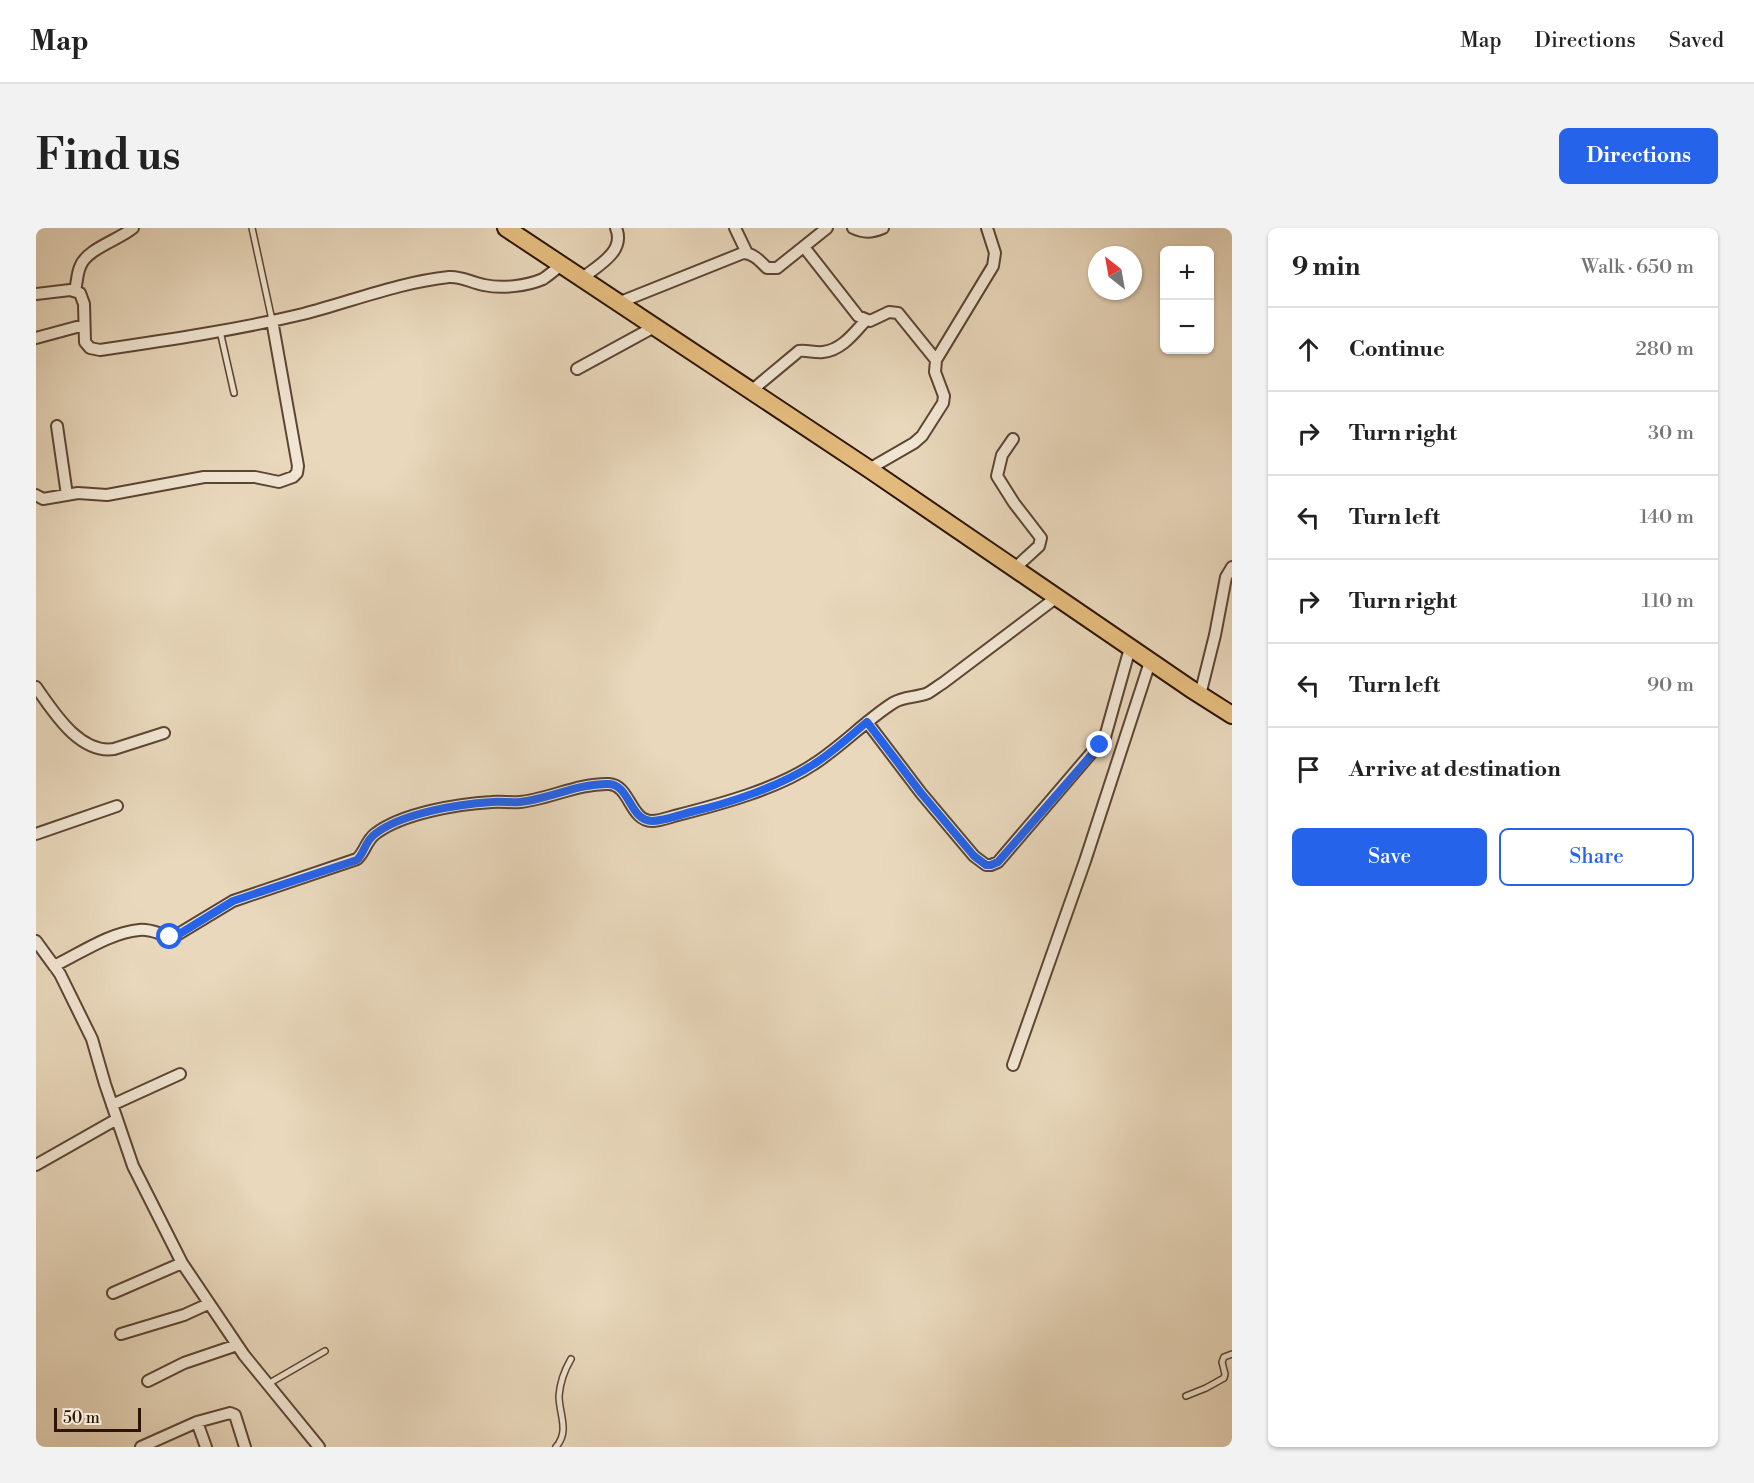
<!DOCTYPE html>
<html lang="en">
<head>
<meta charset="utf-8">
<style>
  :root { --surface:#fff; --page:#f2f2f2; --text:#222; --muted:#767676; --line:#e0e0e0; --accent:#2563eb }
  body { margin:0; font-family:"Libre Bodoni",serif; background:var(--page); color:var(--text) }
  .controls { position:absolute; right:18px; top:18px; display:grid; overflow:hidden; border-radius:9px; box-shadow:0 2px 4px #0004 }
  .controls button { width:54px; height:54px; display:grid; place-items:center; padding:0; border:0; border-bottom:2px solid var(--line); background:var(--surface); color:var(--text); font:30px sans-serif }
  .compass { position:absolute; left:1052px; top:18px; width:54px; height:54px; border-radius:50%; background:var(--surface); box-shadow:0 2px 4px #0004; rotate:329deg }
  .scale { position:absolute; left:18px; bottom:15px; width:87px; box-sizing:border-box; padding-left:6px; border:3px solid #2d1405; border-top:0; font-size:16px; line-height:21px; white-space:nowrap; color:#2d1405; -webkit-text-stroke:4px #f1e6d3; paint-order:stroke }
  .stop { position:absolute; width:18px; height:18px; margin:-14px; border:4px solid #2563eb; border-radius:50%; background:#fff }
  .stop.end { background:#2563eb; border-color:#fff; box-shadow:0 2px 6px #0008 }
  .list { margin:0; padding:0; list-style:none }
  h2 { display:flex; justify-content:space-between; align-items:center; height:78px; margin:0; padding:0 24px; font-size:26px }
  h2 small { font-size:20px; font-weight:400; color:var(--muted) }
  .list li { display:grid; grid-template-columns:39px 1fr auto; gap:18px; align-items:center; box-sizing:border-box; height:84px; padding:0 24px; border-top:2px solid var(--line) }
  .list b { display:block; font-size:22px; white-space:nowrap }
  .list em { font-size:20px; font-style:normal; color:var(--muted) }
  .actions { display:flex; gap:12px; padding:18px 24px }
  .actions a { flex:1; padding:14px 0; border:2px solid var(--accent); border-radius:9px; text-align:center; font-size:21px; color:var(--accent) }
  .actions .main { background:var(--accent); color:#fff }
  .icon { flex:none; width:33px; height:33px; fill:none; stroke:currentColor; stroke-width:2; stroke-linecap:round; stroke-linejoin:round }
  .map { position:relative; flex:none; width:1196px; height:1219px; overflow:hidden; border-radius:9px }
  header { display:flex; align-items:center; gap:36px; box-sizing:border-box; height:84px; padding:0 30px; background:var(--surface); border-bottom:2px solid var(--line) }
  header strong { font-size:28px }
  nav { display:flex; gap:33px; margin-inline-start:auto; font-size:21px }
  .intro { display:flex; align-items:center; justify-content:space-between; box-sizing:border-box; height:144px; padding:0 36px }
  h1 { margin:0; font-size:42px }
  .button { padding:15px 27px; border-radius:9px; background:var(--accent); color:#fff; font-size:21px; font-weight:700 }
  main { display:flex; gap:36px; padding:0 36px }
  aside { flex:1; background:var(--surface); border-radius:9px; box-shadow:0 2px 4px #0004 }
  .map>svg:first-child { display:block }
</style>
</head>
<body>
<header>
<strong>Map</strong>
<nav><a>Map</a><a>Directions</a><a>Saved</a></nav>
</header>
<div class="intro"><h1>Find us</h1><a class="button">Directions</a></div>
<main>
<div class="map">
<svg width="1196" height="1219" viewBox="0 0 1196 1219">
  <rect width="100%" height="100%" fill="#e9d8bc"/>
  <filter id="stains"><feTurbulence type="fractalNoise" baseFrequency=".00333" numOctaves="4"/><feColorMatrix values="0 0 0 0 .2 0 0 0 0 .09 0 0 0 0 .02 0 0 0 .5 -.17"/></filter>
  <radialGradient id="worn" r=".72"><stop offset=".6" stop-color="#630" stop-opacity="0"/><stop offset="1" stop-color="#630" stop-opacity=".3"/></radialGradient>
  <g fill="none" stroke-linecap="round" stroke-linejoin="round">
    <g stroke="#5c4533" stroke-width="8">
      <path id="lane" d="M216,0l20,92
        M184,103l14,62
        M232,1156l57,-33
        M1150,1168l20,-8 18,-10 1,-4 -3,-12 2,-5 8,-3
        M520,1219c14,-16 3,-33 3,-51 1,-14 5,-25 12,-37"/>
    </g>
    <g stroke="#5c4533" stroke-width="14">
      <path id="street" d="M699,0l12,25
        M817,0c11,5 18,5 30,0
        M768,19l54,69 12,5 19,-9 9,1 38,47
        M545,51c16,-13 45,-27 35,-51
        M39,62c2,-7 2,-16 5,-23 6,-18 39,-27 53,-39
        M0,66l34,-4 10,3 4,11 1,38 5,6 10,2c68,-10 136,-20 203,-36 47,-12 97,-32 146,-37 13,-1 23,6 35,8 18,4 43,1 59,-6 6,-4 12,-9 18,-14
        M582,75l125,-50c10,0 17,8 24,15h10l50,-40
        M0,110l48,-13
        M541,141l77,-42
        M715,163l48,-40c8,-1 16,2 24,1 19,-2 31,-19 43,-32
        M21,198l10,69
        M977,211l-11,16 -5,21 17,27 27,35 -2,8 -24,22
        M833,241l45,-26 8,-7 21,-33 1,-7 -9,-24 1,-12 57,-94 2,-13 -8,-25
        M0,267l7,4 35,-6 29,2 97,-18h51l24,5 14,-5 4,-4 1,-7 -26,-146
        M0,459c17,24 43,67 78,62l50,-16
        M1164,467l15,-60 11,-58 6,-10
        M831,494l54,71 53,63 12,9h5l7,-3 107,-125 25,-89
        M0,606l81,-28
        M0,713l24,33 32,65 13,45 28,82 49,97 62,92 75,92
        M18,738c27,-13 55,-33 85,-36 13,-2 24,7 36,6l58,-35 124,-42c8,-7 9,-18 18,-25 27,-21 83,-30 117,-32 9,-1 19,1 28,0 29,-3 59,-19 89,-18 21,1 21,37 43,37 8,0 18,-4 26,-6 43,-11 99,-26 136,-51 28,-18 51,-43 79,-61 11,-7 23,-5 35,-10 5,-3 10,-7 15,-10l114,-86
        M977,837l72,-204 65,-199
        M76,877l68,-31
        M0,937l81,-46
        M77,1065l69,-30
        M85,1106l63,-19 24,-11
        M112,1153l36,-18 53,-18
        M161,1194l9,25
        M105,1219l56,-25 33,-9 5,2 10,32"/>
    </g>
    <g stroke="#2d1405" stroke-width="20">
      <path id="primary" d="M470,0l363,241 322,220 41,26"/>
    </g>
    <use href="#lane" stroke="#f1e6d3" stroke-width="5"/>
    <use href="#street" stroke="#f1e6d3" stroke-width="10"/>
    <use href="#primary" stroke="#e4bc7e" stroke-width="16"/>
  </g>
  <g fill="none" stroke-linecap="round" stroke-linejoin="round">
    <path stroke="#2563eb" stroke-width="8" d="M134,709l6,-1 57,-35 124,-41c8,-8 8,-19 18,-26 27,-21 84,-30 117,-32 9,-1 19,1 28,0 29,-3 59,-19 89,-18 21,1 21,37 43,37 12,0 27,-6 39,-9 39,-9 90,-26 123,-48 19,-12 36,-28 53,-42l54,71 53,63 12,9h5l7,-3 102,-117"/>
  </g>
  <rect width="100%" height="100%" filter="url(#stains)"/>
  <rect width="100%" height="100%" fill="url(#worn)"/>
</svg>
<div class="controls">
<button>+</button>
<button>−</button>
</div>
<svg class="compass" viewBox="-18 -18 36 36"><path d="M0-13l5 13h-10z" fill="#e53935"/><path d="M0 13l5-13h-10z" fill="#767676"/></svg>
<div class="scale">50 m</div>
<div class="stop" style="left:134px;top:709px"></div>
<div class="stop end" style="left:1064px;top:517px"></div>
</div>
<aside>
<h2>9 min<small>Walk · 650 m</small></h2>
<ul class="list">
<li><svg class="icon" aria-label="ahead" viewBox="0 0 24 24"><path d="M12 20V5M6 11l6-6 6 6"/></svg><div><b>Continue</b></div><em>280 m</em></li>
<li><svg class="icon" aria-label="right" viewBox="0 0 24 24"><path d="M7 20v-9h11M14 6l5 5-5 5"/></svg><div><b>Turn right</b></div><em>30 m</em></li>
<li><svg class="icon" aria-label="left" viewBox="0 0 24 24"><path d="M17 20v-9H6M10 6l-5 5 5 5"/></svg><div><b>Turn left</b></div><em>140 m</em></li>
<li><svg class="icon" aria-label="right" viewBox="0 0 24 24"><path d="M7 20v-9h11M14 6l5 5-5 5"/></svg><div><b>Turn right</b></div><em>110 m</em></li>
<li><svg class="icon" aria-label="left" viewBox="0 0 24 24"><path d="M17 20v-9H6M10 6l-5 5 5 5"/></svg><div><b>Turn left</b></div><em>90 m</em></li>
<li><svg class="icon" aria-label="arrive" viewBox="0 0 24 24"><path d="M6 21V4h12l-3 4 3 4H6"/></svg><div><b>Arrive at destination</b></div></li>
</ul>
<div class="actions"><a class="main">Save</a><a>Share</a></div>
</aside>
</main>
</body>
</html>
